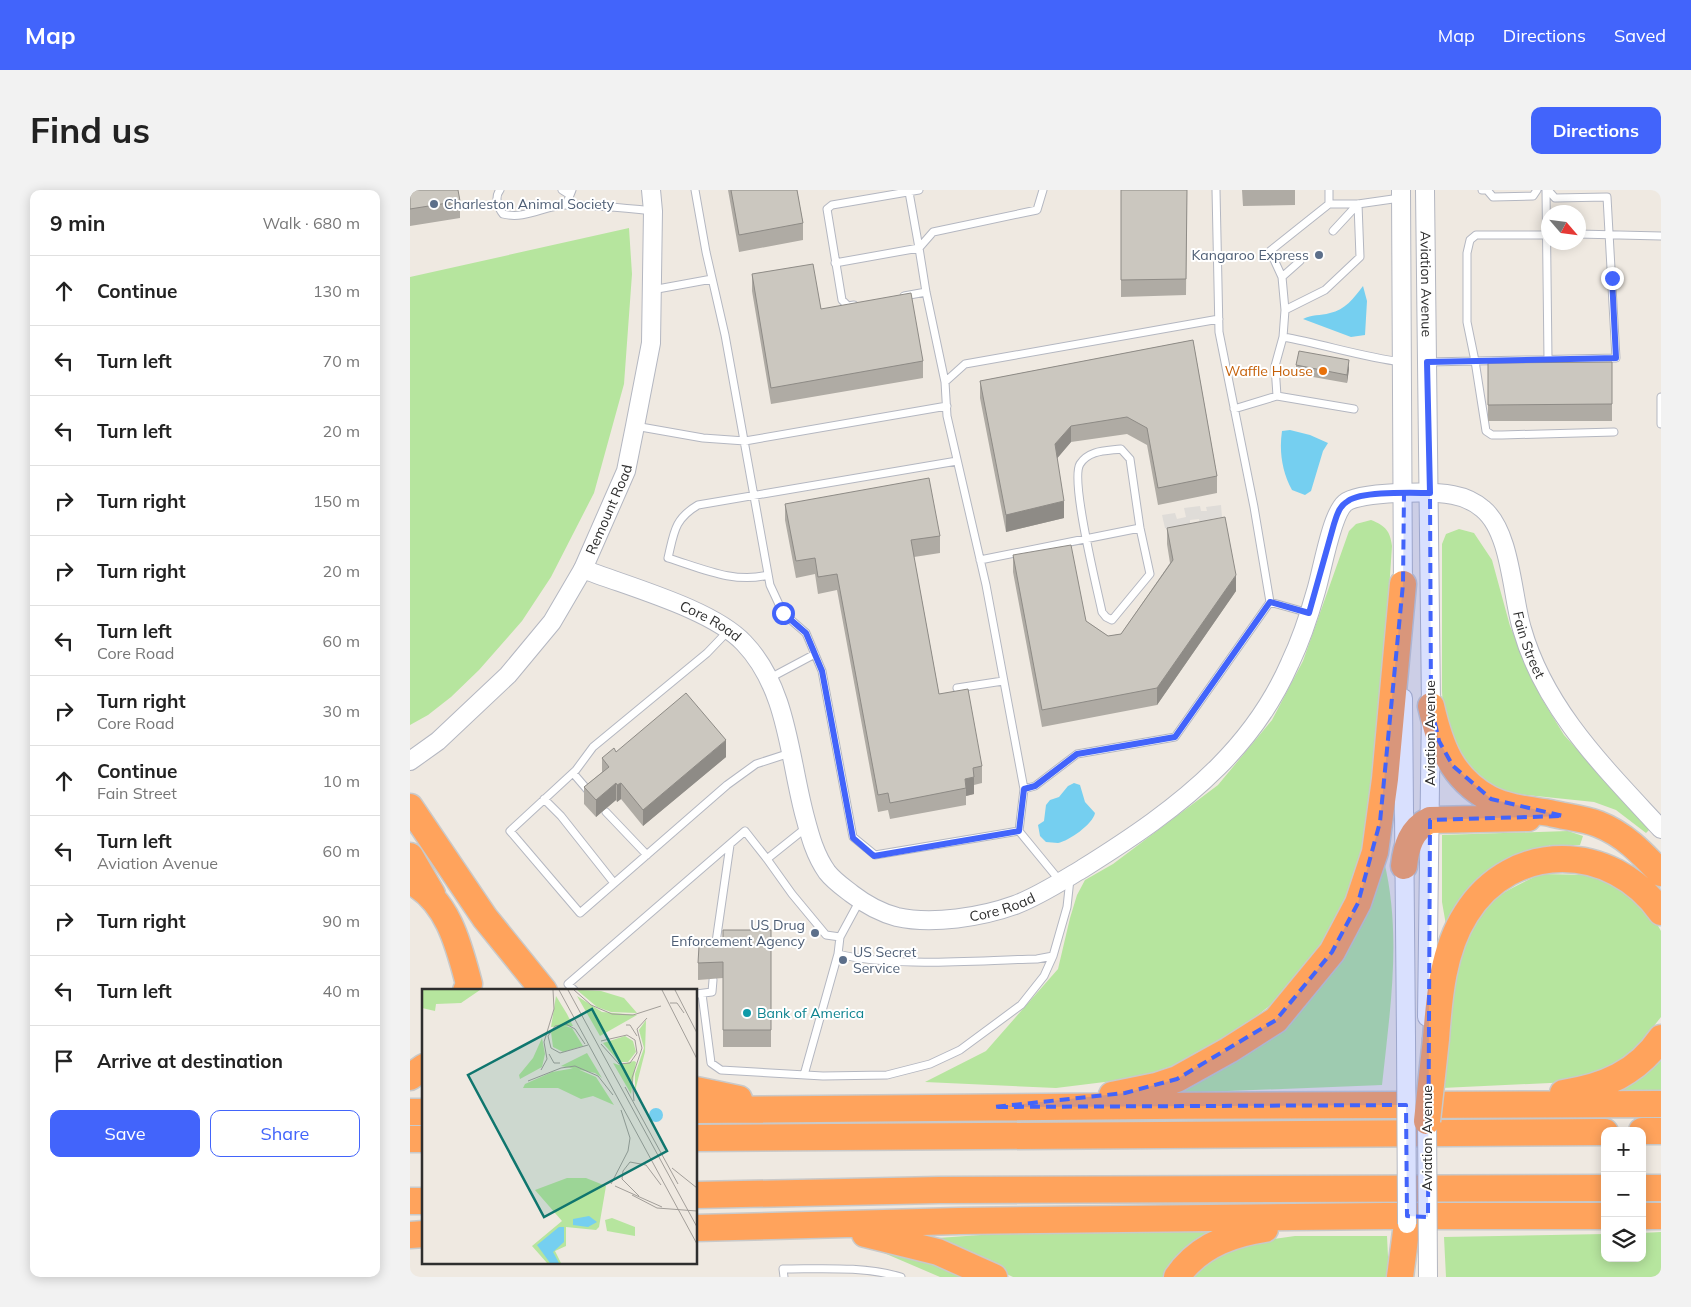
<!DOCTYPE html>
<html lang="en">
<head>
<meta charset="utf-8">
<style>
  :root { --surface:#fff; --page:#f2f2f2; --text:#222; --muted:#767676; --line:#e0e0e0; --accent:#4264fb }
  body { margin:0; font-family:Mulish,sans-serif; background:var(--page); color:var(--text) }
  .controls { position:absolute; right:15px; bottom:15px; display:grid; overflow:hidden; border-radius:10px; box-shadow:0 2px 12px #0003 }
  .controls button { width:45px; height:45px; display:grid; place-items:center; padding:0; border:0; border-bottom:1px solid var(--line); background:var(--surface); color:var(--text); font:25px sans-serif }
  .compass { position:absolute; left:1131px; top:15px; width:45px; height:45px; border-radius:50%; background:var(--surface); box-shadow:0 2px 12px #0003; rotate:118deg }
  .stop { position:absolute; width:15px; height:15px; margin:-11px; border:4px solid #4264fb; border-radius:50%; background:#fff }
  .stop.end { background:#4264fb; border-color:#fff; box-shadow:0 1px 5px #0008 }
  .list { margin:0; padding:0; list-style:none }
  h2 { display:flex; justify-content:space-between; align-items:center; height:65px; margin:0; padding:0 20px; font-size:21px }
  h2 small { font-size:16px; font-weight:400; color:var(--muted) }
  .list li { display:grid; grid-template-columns:32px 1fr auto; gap:15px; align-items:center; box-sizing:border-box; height:70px; padding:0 20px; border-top:1px solid var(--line) }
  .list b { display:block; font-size:19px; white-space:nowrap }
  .list p { margin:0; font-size:16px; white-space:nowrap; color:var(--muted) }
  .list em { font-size:16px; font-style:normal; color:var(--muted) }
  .actions { display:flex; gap:10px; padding:15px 20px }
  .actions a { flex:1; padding:11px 0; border:1px solid var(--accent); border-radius:10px; text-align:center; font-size:18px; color:var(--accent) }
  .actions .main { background:var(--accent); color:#fff }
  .icon { flex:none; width:28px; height:28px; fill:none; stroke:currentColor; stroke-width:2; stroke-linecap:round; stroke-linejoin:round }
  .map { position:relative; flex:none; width:1251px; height:1087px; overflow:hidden; border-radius:10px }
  header { display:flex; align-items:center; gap:30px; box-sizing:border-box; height:70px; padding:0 25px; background:var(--accent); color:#fff }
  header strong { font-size:24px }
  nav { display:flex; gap:28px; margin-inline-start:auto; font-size:18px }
  .intro { display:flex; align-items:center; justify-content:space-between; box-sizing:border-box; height:120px; padding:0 30px }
  h1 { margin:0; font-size:35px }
  .button { padding:12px 22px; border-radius:10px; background:var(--accent); color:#fff; font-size:18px; font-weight:700 }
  main { display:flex; gap:30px; padding:0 30px }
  aside { flex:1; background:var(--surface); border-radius:10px; box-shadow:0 2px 12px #0003 }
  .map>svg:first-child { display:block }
</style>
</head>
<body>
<header>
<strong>Map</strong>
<nav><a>Map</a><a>Directions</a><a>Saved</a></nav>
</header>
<div class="intro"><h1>Find us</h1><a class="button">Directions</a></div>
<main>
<aside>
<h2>9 min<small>Walk · 680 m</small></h2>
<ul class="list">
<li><svg class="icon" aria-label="ahead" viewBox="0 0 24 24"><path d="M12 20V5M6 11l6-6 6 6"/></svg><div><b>Continue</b></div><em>130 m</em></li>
<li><svg class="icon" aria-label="left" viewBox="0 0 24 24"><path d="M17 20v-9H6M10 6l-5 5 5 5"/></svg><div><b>Turn left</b></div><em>70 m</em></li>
<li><svg class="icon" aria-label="left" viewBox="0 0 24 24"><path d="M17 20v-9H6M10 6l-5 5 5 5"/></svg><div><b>Turn left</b></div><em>20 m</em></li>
<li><svg class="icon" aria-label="right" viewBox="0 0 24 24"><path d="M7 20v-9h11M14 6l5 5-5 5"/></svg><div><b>Turn right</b></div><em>150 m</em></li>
<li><svg class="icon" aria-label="right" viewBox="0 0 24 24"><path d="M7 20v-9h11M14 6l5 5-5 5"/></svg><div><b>Turn right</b></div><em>20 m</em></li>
<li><svg class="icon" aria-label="left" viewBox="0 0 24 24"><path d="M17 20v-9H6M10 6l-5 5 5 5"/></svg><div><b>Turn left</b><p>Core Road</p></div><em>60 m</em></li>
<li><svg class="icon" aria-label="right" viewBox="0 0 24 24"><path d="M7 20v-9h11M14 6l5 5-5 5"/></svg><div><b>Turn right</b><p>Core Road</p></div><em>30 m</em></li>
<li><svg class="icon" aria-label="ahead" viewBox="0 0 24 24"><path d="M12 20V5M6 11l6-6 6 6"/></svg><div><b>Continue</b><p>Fain Street</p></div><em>10 m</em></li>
<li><svg class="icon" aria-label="left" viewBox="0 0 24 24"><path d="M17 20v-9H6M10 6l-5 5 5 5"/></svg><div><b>Turn left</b><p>Aviation Avenue</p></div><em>60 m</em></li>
<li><svg class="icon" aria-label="right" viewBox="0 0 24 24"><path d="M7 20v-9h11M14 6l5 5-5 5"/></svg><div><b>Turn right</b></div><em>90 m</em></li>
<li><svg class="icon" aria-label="left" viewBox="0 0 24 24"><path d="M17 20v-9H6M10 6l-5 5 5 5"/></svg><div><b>Turn left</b></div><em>40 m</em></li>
<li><svg class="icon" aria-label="arrive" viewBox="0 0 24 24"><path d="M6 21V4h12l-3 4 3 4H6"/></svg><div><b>Arrive at destination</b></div></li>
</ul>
<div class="actions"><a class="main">Save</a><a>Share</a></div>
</aside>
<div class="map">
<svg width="1251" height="1087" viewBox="0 0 1251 1087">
  <rect width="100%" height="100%" fill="#efe9e1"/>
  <path fill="#b6e59e" d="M219,38l3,46 -8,110 -30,109 -43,84 -29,44 -43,49 -28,27 -23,18 -18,10v-448z
    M961,330c15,6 19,11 21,26l-17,253 -23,89 -32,61 -36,46 -50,38 -53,30 -44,15 -81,10 -131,-6 61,-31 72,-82 12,-51 7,-23 8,-15 28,-16 105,-79 54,-65 31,-59 46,-130 7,-7z
    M1049,339l15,4 18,27 18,66 32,73 22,36 86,94 -4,4 -30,-23 -22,-8 -86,-9 -16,-6 -23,-17 -25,-45 -2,-34v-147l4,-10z
    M1158,641l15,5 -3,9h-31l-1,4 -102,76 -4,-23v-67z
    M974,671c18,74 6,149 -2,224l-230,9 98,-46z
    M1130,684l50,1 43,19 20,23 8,14v86l-23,29 -35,27 -32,9 -129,6c6,-57 5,-156 57,-192 13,-9 28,-15 41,-22z
    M1251,864v37h-49z
    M801,1040v5l-46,42h-152l-75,-35v-4l70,-5z
    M1251,1042v45h-215l-2,-40 161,-3v24h37v-25z
    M885,1046h92l2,41h-197c24,-32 66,-36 103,-41z
    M474,1063l23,2 61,22h-28z"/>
  <path fill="#dfdcd8" d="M811,315l1,12 -10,2v3l-12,2 -1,-5 -9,1v8h-25l-3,-13 13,-2 2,6 9,-2 -2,-9 16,-2 1,5h6l-1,-4z"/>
  <path fill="#75cff0" d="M953,96l4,15 -2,34 -14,2 -48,-18c9,-5 17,-3 27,-6 15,-3 24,-15 33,-27z
    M880,240l20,5 18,8 -5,8 -12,40 -6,4 -13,-5c-10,-18 -13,-39 -10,-59z
    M664,593l6,2 5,17 10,11c-2,11 -26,28 -37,30 -4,0 -8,-1 -12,-1l-6,-6 -2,-11 6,-4 2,-16 4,-5 9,-3 9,-11z"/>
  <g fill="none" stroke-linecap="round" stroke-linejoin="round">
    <g stroke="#b4b7c1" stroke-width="9">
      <path id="service" d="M90,0c-6,7 -2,18 3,24 23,6 42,-9 64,-9 29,0 58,3 86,6
        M152,0l8,5
        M285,0l11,62 19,83 45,250 13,28 23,20 16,38 31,166 22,18 144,-24
        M919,0v14h29
        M1072,0h5l6,7 40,-1 4,-6
        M1136,0l2,169
        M1138,0l7,8 52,-1 9,161 -141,3 11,70 6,4h10l112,-3
        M156,15l6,-15
        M923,41l25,-27
        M1168,44l83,2
        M425,73l84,-15 -10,-56
        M872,87l18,-16
        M242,100l60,-11
        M494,106l22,-4
        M444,115l-6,1 -6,-6 -15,-91 5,-4 87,-15
        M875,120l-3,-33 -12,-26 59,-47
        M873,147l2,-27 40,-20 35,-33 -2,-53 42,-6
        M1018,172l47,-1 -8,-39v-69l3,-13 6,-5h72
        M535,192l-19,-90 -7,-44 14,-16 104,-22 6,-20
        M867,206l77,13
        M1251,207v27
        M824,219l43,-13 -2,-30 8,-29c40,7 79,20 119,25
        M225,236l68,12 42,3 202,-35
        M711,259l9,10 10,69 10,46 -38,46 -6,-3 -4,-5c-5,-24 -32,-132 -22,-148 9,-14 26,-13 41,-15z
        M570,370l160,-32
        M358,385c-34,9 -67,-7 -100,-17 6,-25 6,-39 30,-53l259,-44
        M860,412l39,11
        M319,440l-22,23 -114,94 -17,23 -66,61 70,82 147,-128 29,-21 34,-11
        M360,488l45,-24
        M547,498l46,-7
        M163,583l18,21
        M614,599l11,-3 42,-32 98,-17 95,-135 -16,-95 -35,-175 -3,-142
        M134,609l17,17 53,67
        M196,622l41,43
        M397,637l-40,32 25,35 34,41 14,2
        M650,691l-41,-50 5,-42 -38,-204 -39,-169 -2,-34 20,-18 254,-45
        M450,710l-20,37 -2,17c57,14 140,6 199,5l16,-3 14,-49 3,-28
        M304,766l16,-111
        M165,801l-7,-7 177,-153 22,28
        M286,804l16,-2 1,-12
        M292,804l9,69 10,7 102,6 64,-1 43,-11 30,-14 61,-45 23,-29 9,-20
        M394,885l34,-121
        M374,1087l-1,-8c39,0 80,-3 118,8"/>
    </g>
    <g stroke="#b4b7c1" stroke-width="20">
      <g id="tertiary">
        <path d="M991,0l2,404"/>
        <path id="s1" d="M1015,0l6,516 -4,311"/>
        <path id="s2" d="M173,379c46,18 129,40 161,74 44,46 45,115 61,174 5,19 10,38 22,55 7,9 16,15 25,22 13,10 30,19 45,23 35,8 85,0 118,-12 24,-9 45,-23 67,-36 48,-30 96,-62 136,-102 30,-30 55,-65 72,-104 11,-23 19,-47 26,-72 6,-19 15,-76 29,-88 14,-12 88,-12 108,-8 11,2 22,7 30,14 28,23 29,87 39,120 23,81 83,139 139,200"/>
        <path d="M993,508l3,340"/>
        <path id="s3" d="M0,571l28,-20 70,-66 44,-53 31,-53 43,-98 9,-45 16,-83 2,-132 -2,-21"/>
      </g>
    </g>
    <g stroke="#c9c9c9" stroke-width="29">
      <path id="motorway" d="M1021,516c9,39 20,72 59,93 18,9 41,11 60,14 15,4 33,5 48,11 26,10 44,29 63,49
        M0,617l75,111 59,73
        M0,666l22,38
        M994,676c2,-19 7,-37 26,-46l98,-2
        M0,691c38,19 49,65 59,103l-3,7
        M1026,849c3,-42 7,-89 30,-125 46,-74 146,-72 195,-2
        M0,887l14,-10
        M286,900l43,9
        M1153,903c41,-6 74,-20 98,-55
        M702,905l44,-9 21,-7 52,-29 47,-30 56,-68 26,-49 17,-51 10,-73 18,-195
        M286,920c322,-5 643,-4 965,-6
        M0,922h14
        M1232,941h19
        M286,948l909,-6
        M0,949h14
        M1232,998h19
        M286,1005l243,-5 666,-2
        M0,1011h14
        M1232,1026h19
        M286,1038l263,-7 426,-5h220
        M455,1044l73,18 56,25
        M0,1045l14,-1
        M767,1087c20,-30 54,-43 88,-48
        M990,1087l7,-53"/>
    </g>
    <use href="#service" stroke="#fff" stroke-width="7"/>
    <use href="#tertiary" stroke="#fff" stroke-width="18"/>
    <use href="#motorway" stroke="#ffa35c" stroke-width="26"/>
    <g stroke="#b4b7c1" stroke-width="20" stroke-linecap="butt">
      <path id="tertiary-bridge" d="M996,848l1,186
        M1017,920l1,167"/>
    </g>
    <g stroke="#c9c9c9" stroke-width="29" stroke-linecap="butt">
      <path id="motorway-bridge" d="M1017,931l9,-82"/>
    </g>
    <use href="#tertiary-bridge" stroke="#fff" stroke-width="18"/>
    <use href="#motorway-bridge" stroke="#ffa35c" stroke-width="26"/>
  </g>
  <path fill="#afaba4" d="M0,0l50,11v17l-50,8z
    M318,0h69l6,33v17l-64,12z
    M711,0h66l-1,105 -65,2z
    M832,0h53v15l-52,1z
    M342,84l171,87v17l-152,26 -19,-113z
    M783,150l24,136v17l-59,12 -11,-60 -20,-11 -56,8 -14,16 7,60 -58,14 -26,-134v-17z
    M1202,172v59h-124v-58z
    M886,175l53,4 -2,14 -51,-9z
    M375,314l155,32v17l-26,4 25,137 43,72v17l-8,2v9l-8,2v9l-76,14 -2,-9 -10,2 -41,-222 -19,4 -3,-20 -19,4 -11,-58z
    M757,338l69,63 -79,114 -115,22 -29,-155v-17l73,66 22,15 13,-2 49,-71 -3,-19z
    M206,562l110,5 -83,69 -22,-27 -4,3 -1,-2 -20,17 -12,-13v-17l18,-15v-14z
    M361,740v117h-48v-69l-25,2v-17l25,-17z"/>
  <path fill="#8e8b86" d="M939,170v9l-2,14v-8z
    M661,236v16l-16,19v-17z
    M654,311v17l-58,14v-17z
    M826,385v16l-79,114v-17z
    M316,550v17l-83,69v-16z
    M564,587v17l-8,2v-8l-1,-9z
    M206,593v17l-20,17v-17z
    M211,593v16l-4,3v-17z"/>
  <path fill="#cbc7bf" stroke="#8e8b86" d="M0,0h48l2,11 -50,8z
    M321,0h66l6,33 -64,12z
    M711,0h66l-1,89 -65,1z
    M403,74l8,45 90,-16 12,68 -152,27 -19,-114z
    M783,150l24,136 -59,12 -11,-60 -20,-11 -56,9 -16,18 9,57 -58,14 -26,-134z
    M889,161l50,9 -2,15 -51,-10z
    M1202,172v42l-124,1v-42z
    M519,288l11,58 -29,4 28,154 29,-5 14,77 -9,2 1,9 -9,2 1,9 -76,15 -2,-10 -10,2 -41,-221 -19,3 -3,-19 -19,3 -11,-57z
    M815,327l11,58 -79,113 -115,22 -29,-155 58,-10 15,76 22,15 13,-2 52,-74 -6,-32z
    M276,503l40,47 -83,70 -22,-27 -4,2 -1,-2 -20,17 -12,-13 25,-20 -7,-9 12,-10 2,4z
    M313,740h48v100h-48v-68l-25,1 1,-17h24z"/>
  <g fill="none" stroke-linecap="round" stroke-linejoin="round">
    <path stroke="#4264fb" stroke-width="6" d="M373,423l23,20 16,38 31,167 21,18 145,-25 5,-42 11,-3 42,-32 98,-17 95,-135 39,11 25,-89c3,-9 5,-18 14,-23 14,-10 63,-8 82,-8l-3,-131 189,-4 -4,-80"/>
  </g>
  <path fill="#4264fb" fill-opacity="0.2" stroke="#4264fb" stroke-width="4" stroke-dasharray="10 6" stroke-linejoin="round" d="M994,303h26l1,213 8,35 14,25 38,33 72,17 -133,4 -2,397 -21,-1 -1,-111 -412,2 131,-14 52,-14 99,-59 56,-68 26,-49 22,-81 23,-238z"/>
  <g fill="#5c6f8a" stroke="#fff" stroke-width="2">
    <circle cx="24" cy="14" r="5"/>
    <circle cx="909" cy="65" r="5"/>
    <circle cx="405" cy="743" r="5"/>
    <circle cx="433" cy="770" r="5"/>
  </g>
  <circle fill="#e8710a" stroke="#fff" stroke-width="2" cx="913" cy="181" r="5"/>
  <circle fill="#0f9aa8" stroke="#fff" stroke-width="2" cx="337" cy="823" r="5"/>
  <g text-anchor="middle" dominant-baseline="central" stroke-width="4" stroke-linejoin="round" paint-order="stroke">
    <g font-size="14" fill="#4e5e75" stroke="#fff" text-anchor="start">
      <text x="34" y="14">Charleston Animal Society</text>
      <text x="899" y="65" text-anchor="end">Kangaroo Express</text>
      <text x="395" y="735" text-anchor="end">US Drug<tspan x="395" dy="16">Enforcement Agency</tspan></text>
      <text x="443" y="762">US Secret<tspan x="443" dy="16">Service</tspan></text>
    </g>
    <g font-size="14" fill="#2e2e2e" stroke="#fff">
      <text stroke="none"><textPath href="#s1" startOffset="94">Aviation Avenue</textPath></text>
      <text stroke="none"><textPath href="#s3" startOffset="326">Remount Road</textPath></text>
      <text stroke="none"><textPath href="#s2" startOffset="138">Core Road</textPath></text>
      <text stroke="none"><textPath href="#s2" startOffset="1461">Fain Street</textPath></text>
      <text transform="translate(1020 543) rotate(-90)">Aviation Avenue</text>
      <text stroke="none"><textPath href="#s2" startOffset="616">Core Road</textPath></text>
      <text transform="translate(1017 948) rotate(-90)">Aviation Avenue</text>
    </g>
    <g font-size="14" fill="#c56008" stroke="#fff" text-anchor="end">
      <text x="903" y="181">Waffle House</text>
    </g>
    <g font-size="14" fill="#0d838f" stroke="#fff" text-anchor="start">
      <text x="347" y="823">Bank of America</text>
    </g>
  </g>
  <g transform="translate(12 799)">
    <rect width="275" height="275" fill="#efe9e1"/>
    <path d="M0,1h58l-19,13 -25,1 -1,7 -13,-3zM155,1l24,1 23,7 13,15 -26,-1 -14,-5zM134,7l11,18 6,12 -22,1zM155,7l25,16 35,3 -37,21zM224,31l-1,32 -10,39v-17l9,-26 -5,-18zM139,36l11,3 11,18 -20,6 -10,-5 -2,-15zM203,47l8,5 3,11 -8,10h-9l-16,-19zM120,49l3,16 -3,13 -22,12 -1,-4 14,-17zM165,64l15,25 -7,-5 -34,-7zM212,72l2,1 -5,32 -18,-31 6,2zM153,79l21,9 18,28 -21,-9 -12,3 -23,-11h-35l2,-4 27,-12zM145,189h19l20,8 -7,41 -3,3 -30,-3v19l-11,5 6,12h-14l-15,-17 30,-25 -27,-31zM190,229l23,9v9l-28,-5 -2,-11z" fill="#b6e59e"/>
    <path d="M227 126a7 7 0 1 1 14 0a7 7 0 1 1-14 0ZM167,227l8,6 -9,5 -15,-2v-6zM137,238h5v15l-11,10 6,11h-9l-13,-18z" fill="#75cff0"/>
    <path fill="none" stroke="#a29e99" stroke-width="1" d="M137,1l138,254M146,1l129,237M152,1l17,15 21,9 21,1 28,-9M240,1l35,69M253,1l22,43M248,14h7l7,10M204,36h4l7,11M179,52l26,-6 8,5 2,13 -7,10 -11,1 -18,-20M163,55l-10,-15 -9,-5 -11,2 -7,10 3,12 9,5 28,-8M127,65l5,9h6M119,81l6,-11 -3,-17 10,-33 -1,-19M106,92l33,-13 14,-2 23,10 15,19M203,98l53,97M212,112l-2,-23 10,-30 -5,-19 10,-11M250,179l25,20M189,195l17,-33 2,-13 -9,-28M193,197l47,21M210,206l25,13 40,3M217,207l-17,-17 1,-8 7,-9 16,3 15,20"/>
    <path fill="#0f766e" fill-opacity="0.15" stroke="#0f766e" stroke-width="2.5" d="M170,20l75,142 -123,66 -76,-142z"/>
    <rect width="275" height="275" fill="none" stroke="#2e2e2e" stroke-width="2.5"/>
  </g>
</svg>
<div class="controls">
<button>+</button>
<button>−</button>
<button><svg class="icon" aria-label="layers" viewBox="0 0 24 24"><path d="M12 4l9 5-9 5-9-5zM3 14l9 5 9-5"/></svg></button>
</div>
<svg class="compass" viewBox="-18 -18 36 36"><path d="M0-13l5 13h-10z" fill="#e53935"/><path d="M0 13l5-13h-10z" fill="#767676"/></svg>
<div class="stop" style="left:373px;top:423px"></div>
<div class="stop end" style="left:1202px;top:88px"></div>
</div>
</main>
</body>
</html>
